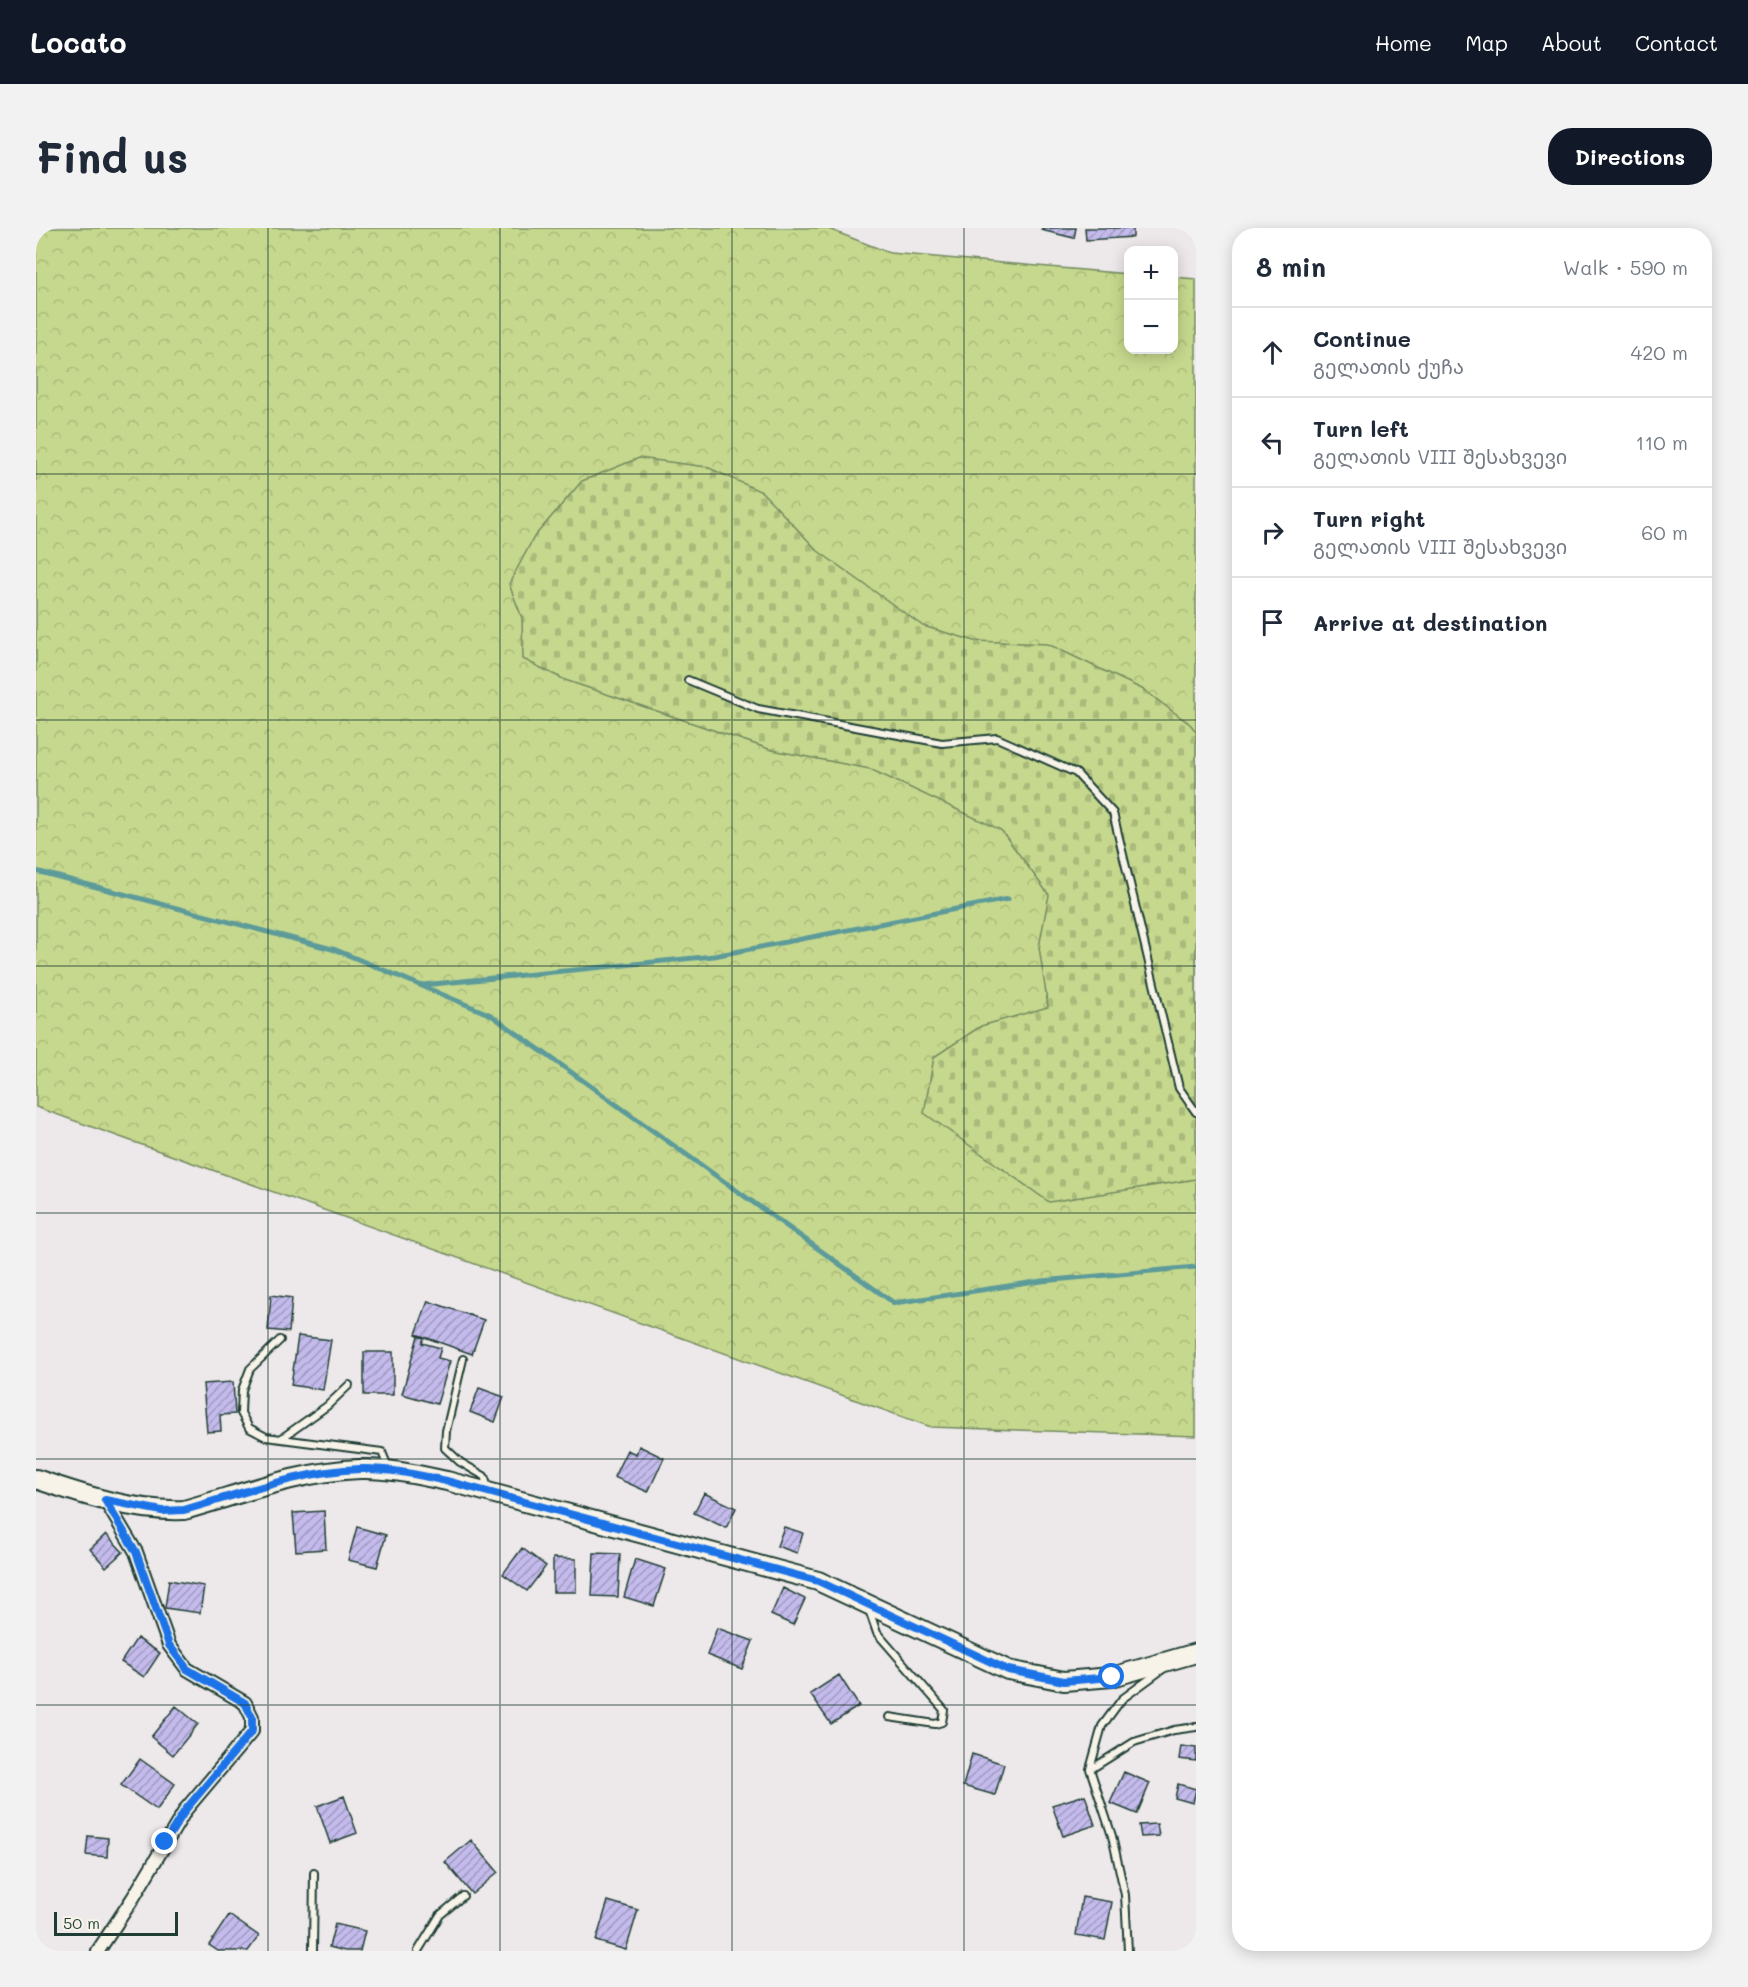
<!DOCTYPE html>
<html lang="en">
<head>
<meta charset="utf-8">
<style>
  :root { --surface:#fff; --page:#f2f2f3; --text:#1f2937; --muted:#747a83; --line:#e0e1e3; --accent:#111827 }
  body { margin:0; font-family:Mali,"Noto Sans Georgian",sans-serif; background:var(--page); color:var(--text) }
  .controls { position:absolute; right:18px; top:18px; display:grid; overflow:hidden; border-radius:12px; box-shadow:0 3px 15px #0003 }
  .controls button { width:54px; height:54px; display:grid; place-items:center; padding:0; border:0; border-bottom:2px solid var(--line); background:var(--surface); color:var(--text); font:30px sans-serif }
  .scale { position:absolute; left:18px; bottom:15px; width:124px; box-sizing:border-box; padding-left:6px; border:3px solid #1f3d34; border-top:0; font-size:16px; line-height:21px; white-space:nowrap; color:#1f3d34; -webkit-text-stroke:4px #f7f3e8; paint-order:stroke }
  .stop { position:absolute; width:18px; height:18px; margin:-14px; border:4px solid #1a73e8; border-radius:50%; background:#fff }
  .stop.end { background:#1a73e8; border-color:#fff; box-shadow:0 2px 6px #0008 }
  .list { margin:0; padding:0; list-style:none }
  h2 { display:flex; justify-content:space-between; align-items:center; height:78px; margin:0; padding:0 24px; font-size:26px }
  h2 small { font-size:20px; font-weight:400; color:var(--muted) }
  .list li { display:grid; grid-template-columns:39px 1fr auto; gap:18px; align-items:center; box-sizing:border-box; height:90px; padding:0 24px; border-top:2px solid var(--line) }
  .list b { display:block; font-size:22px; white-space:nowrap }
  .list p { margin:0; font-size:20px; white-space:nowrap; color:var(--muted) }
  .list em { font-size:20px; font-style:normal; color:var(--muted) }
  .icon { flex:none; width:33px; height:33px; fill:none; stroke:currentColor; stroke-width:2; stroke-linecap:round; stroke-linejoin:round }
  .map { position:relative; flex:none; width:1160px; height:1723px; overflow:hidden; border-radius:24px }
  header { display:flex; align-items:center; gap:36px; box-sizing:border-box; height:84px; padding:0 30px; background:var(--accent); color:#fff }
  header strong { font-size:28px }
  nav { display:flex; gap:33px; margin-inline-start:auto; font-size:21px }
  .intro { display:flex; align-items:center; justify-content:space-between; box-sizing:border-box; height:144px; padding:0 36px }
  h1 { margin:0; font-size:42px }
  .button { padding:15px 27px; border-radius:24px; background:var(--accent); color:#fff; font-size:21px; font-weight:700 }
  main { display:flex; gap:36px; padding:0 36px }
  aside { flex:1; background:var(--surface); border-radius:24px; box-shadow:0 3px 15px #0003 }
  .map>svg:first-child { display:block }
</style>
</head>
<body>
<header>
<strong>Locato</strong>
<nav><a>Home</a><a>Map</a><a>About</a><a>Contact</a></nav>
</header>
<div class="intro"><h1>Find us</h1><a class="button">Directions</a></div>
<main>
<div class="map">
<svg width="1160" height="1723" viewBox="0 0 1160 1723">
  <defs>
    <pattern id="forest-crowns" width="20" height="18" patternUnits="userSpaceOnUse" patternTransform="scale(1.5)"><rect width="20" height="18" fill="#c6d88d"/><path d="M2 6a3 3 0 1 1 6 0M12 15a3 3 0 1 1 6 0" fill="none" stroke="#aaba7a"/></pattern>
    <pattern id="cemetery-stones" width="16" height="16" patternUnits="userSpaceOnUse" patternTransform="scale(1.5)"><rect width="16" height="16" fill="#c6d88d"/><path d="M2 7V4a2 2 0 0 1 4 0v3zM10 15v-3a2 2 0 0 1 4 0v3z" fill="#aaba7a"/></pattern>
    <pattern id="building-hatch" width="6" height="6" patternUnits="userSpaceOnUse" patternTransform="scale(1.5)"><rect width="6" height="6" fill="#c4bbec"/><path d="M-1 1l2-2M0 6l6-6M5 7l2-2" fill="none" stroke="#9f99c0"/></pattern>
  </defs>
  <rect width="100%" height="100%" fill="#ede8e9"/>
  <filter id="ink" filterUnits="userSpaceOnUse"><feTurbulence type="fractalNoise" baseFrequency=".0167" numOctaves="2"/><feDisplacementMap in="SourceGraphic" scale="12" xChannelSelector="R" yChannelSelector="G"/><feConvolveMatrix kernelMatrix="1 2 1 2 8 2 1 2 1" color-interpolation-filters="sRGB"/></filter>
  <g filter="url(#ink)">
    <path fill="url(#forest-crowns)" stroke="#728a60" stroke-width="1.5" d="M0,0h790l64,25 238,21v76h46v-73l22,2v1157l-265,-9 -895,-320z"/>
    <path fill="url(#cemetery-stones)" stroke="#728a60" stroke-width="1.5" d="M603,230l68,9 55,25 56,59 105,75 52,15 73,3 96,46 47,35 5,7v447l-147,23 -125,-89 10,-56 47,-31 67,-19 -9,-60 10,-52 -48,-65 -131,-61 -98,-19 -207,-70 -42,-21 -1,-41 -13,-34 25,-47 48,-56z"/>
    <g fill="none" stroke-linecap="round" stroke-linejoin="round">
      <path stroke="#5d9b9a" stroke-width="5" d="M0,643l300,79 155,65 403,288 148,-22 154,-14
        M387,757l291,-29 294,-57"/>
    </g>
    <path fill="url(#building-hatch)" stroke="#1f3d34" stroke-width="1.5" d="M1006,0h34l-2,10 -33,-8z
      M1049,0h48v9l-47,3z
      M235,1067l21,3 -3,34 -21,-2z
      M392,1073l56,19 -12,34 -56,-20z
      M262,1108l33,4 -8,50 -32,-5z
      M382,1108l6,2 -2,5 19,5 -3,10 12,3 -13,43 -35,-10z
      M328,1124h29v43h-29z
      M197,1154l2,32 -15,1 1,16 -14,1 -4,-48z
      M443,1160l25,9 -9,25 -25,-10z
      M603,1218l25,12 -16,34 -34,-15 13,-27 9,4z
      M668,1265l32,15 -10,20 -32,-15z
      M288,1283l2,38 -30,2 -3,-38z
      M321,1299l29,8 -9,32 -29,-7z
      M748,1299l19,6 -6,20 -20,-7z
      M70,1306l17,18 -17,15 -16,-18z
      M486,1320l24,18 -19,25 -24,-17z
      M558,1325l26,1 -2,43 -26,-1z
      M517,1330l23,1v33h-23z
      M599,1331l31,10 -12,37 -30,-9z
      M133,1352l35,6 -4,27 -35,-5z
      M747,1360l22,11 -12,26 -22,-10z
      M681,1400l36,13 -11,28 -35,-14z
      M101,1410l23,15 -16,24 -23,-15z
      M803,1447l20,31 -28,18 -21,-30z
      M140,1478l22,18 -25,31 -22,-18z
      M1145,1518l15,2v13l-17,-2z
      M936,1526l32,10 -9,31 -32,-9z
      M104,1531l35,25 -18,26 -36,-25z
      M1088,1544l26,11 -13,31 -27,-11z
      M1142,1556l18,5 -3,14 -18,-5z
      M1049,1567l10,30 -32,11 -11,-31z
      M308,1568l13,37 -27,10 -13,-37z
      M1121,1596l2,12 -18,1 -2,-12z
      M52,1608l20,2 -1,19 -21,-2z
      M435,1612l27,32 -26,22 -27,-32z
      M1046,1669l30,5 -7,38 -29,-5z
      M572,1673l30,9 -12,40 -30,-9z
      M193,1687l30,21 -11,15h-30l-9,-6z
      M299,1696l30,7 -5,20h-15l-16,-4z"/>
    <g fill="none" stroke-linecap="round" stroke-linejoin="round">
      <g stroke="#1f3d34" stroke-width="10">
        <path id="service" d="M652,452l70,29 184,34 55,-5 79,35 37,40 66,275 17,24
          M244,1112l-30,29 -8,21 -1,23 8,15 17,9 116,15 6,15
          M427,1131l-17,72 -1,17 15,14 24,14 5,14
          M246,1210l45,-32 22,-21
          M833,1382l8,23 67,77 -2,12 -7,2 -46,-7
          M1055,1541l43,-27 40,-12 22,-3
          M277,1723l1,-78
          M382,1723l22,-36 23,-19
          M1092,1723l-3,-56 -13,-59 -22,-67 12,-43 20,-27 41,-30"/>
      </g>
      <g stroke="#1f3d34" stroke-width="16">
        <path id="minor" d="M62,1723l35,-53 53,-89 66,-78v-14l-7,-14 -58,-34 -18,-24 -33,-93 -31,-52"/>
      </g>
      <g stroke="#1f3d34" stroke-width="22">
        <path id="secondary" d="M0,1251c47,16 98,33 148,31 57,-16 116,-39 176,-41 29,-1 58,6 87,12l371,100 190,89 56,11 48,-4 84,-24"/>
      </g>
      <use href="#service" stroke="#f7f3e8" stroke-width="6"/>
      <use href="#minor" stroke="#f7f3e8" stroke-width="12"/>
      <use href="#secondary" stroke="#f7f3e8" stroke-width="18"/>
    </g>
  </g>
  <g fill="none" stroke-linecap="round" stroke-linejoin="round" filter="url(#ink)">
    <path stroke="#1a73e8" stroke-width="8" d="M129,1614l21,-33 66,-78v-14l-7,-14 -58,-34 -18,-24 -33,-93 -31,-52 57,11 22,-1c57,-16 116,-39 176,-41 29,-1 58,6 87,12l371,100 190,89 56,11 48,-4"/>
  </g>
  <path fill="none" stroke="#1f3d34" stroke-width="1.5" stroke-opacity="0.55" d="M232,0v1723M464,0v1723M696,0v1723M928,0v1723M0,246h1160M0,492h1160M0,738h1160M0,985h1160M0,1231h1160M0,1477h1160"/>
</svg>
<div class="controls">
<button>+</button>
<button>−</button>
</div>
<div class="scale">50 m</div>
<div class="stop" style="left:1076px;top:1449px"></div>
<div class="stop end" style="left:129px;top:1614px"></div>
</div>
<aside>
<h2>8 min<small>Walk · 590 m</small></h2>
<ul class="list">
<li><svg class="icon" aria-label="ahead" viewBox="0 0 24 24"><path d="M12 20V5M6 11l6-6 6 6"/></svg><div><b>Continue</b><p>გელათის ქუჩა</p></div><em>420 m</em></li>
<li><svg class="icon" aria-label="left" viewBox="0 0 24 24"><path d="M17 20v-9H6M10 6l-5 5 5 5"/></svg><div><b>Turn left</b><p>გელათის VIII შესახვევი</p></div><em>110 m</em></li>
<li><svg class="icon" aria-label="right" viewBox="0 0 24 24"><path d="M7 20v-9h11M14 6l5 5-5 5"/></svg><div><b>Turn right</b><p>გელათის VIII შესახვევი</p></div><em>60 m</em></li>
<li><svg class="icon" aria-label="arrive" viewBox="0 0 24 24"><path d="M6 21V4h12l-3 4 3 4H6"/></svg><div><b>Arrive at destination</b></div></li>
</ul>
</aside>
</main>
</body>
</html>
